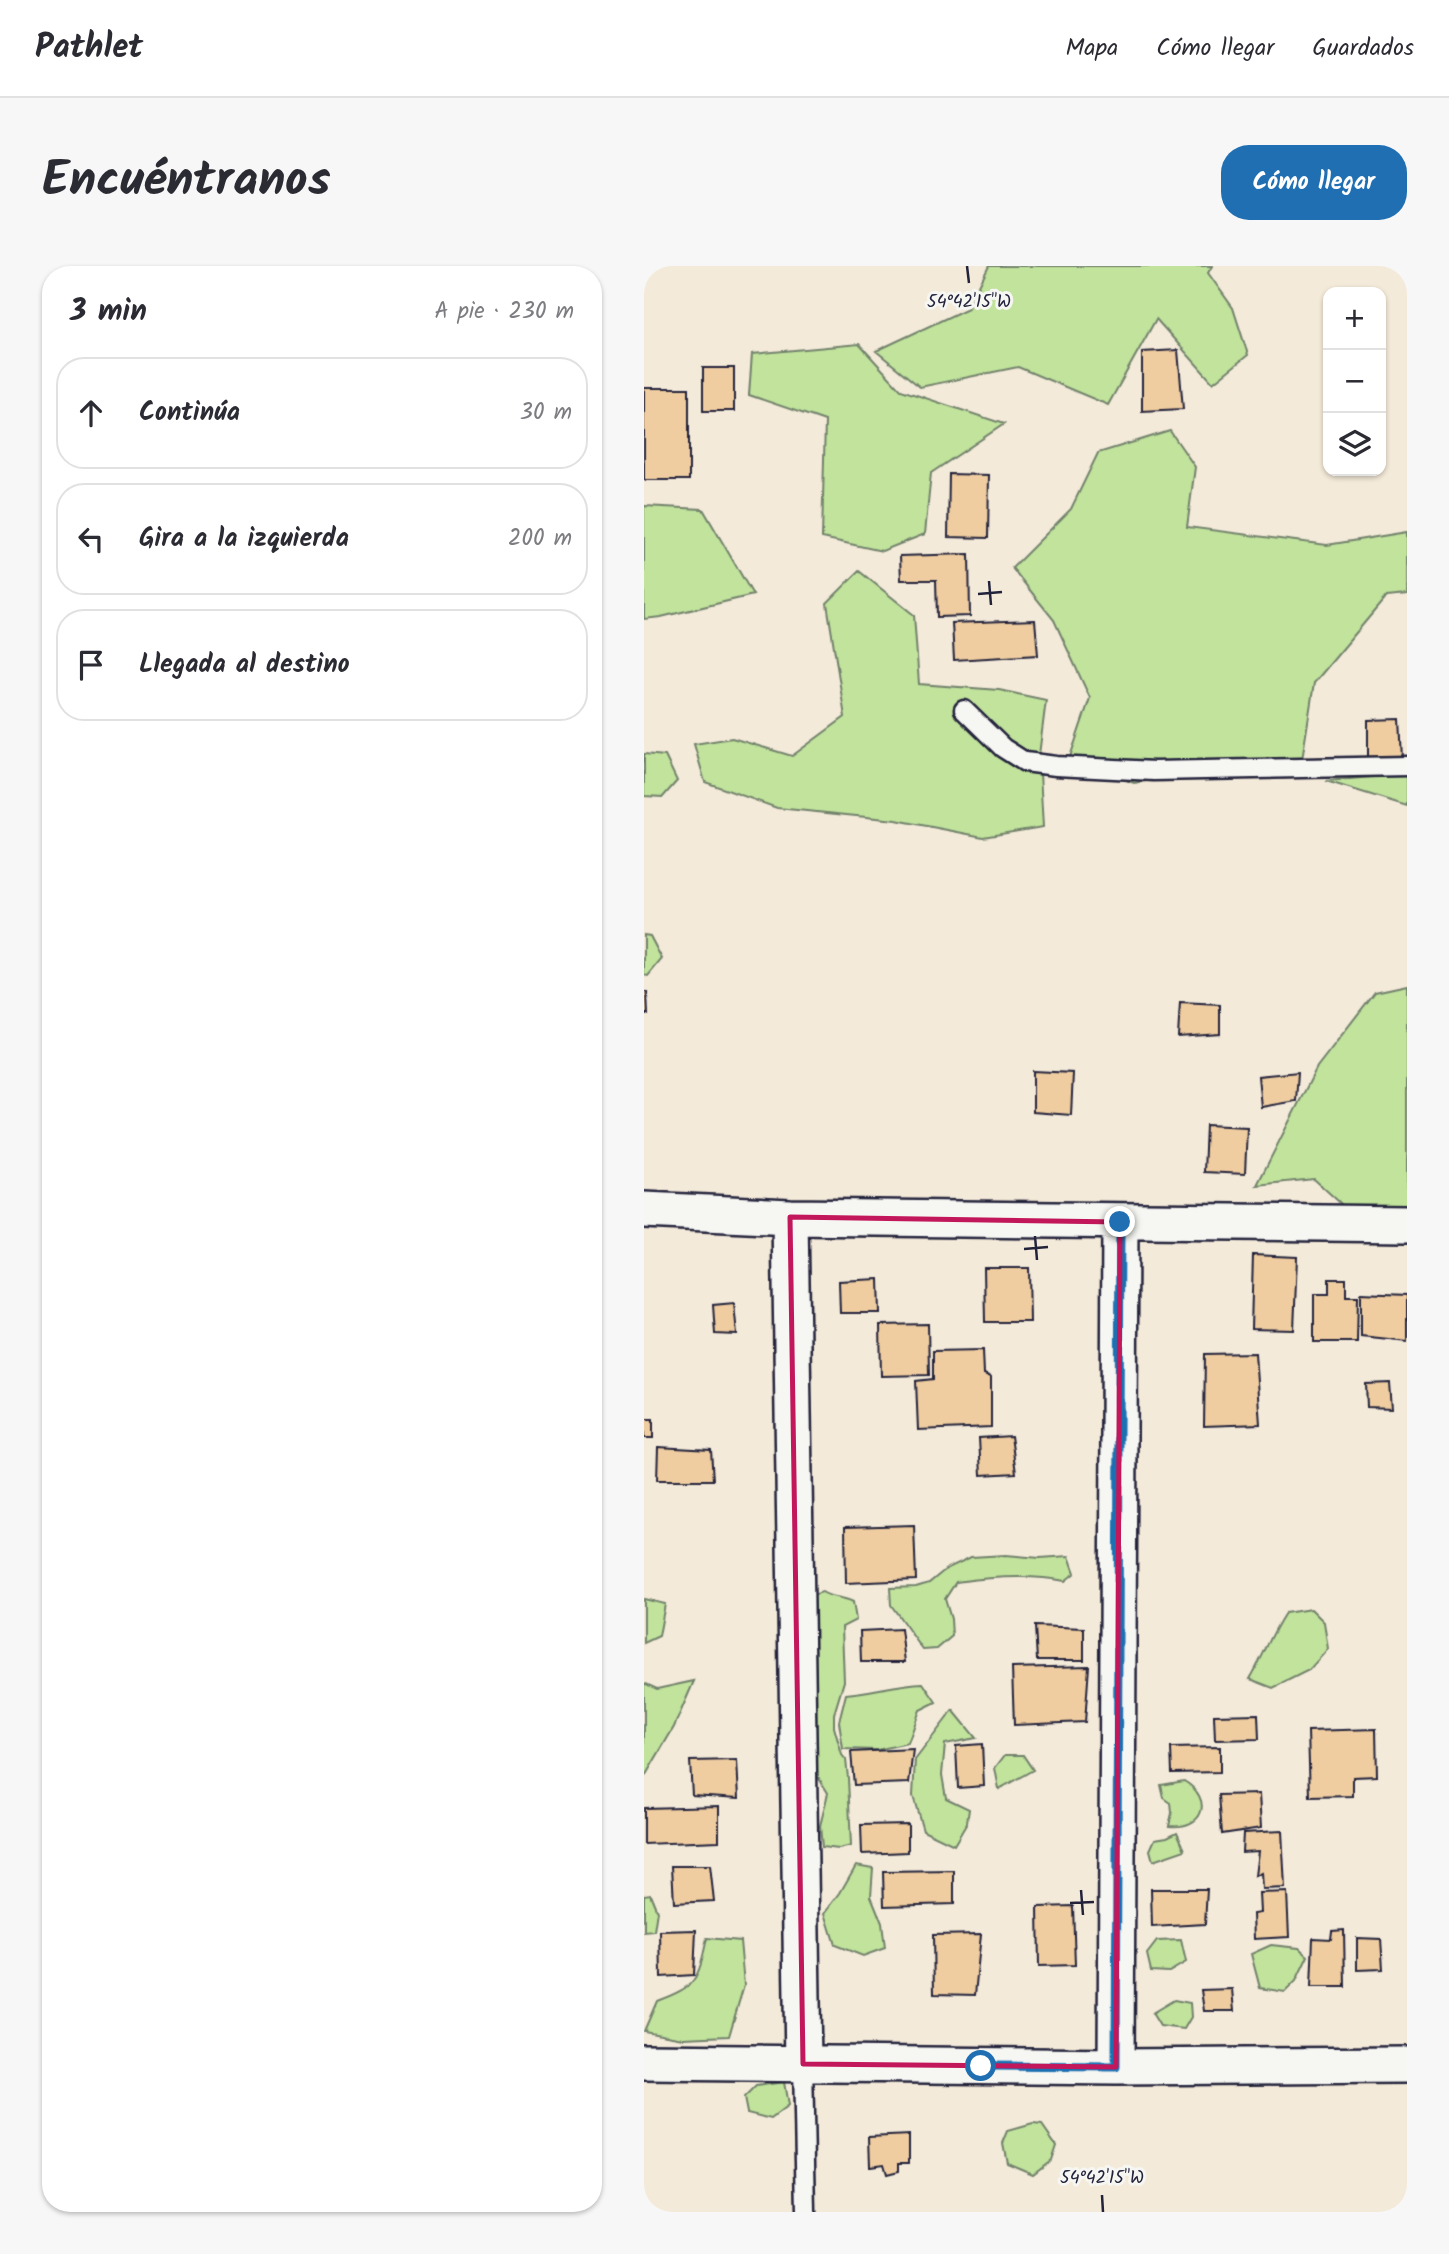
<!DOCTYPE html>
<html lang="es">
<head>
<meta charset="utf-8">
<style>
  :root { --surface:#fff; --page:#f7f7f7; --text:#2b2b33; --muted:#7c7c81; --line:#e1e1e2; --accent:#1f6fb2 }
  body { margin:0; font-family:Kalam,sans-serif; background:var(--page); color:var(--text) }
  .controls { position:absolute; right:21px; top:21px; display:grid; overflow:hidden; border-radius:14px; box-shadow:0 2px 5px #0004 }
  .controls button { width:63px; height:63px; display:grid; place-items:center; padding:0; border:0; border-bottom:2px solid var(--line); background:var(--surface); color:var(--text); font:35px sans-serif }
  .stop { position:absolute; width:21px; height:21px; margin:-16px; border:5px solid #1f6fb2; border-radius:50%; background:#fff }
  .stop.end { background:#1f6fb2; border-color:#fff; box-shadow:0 2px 7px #0008 }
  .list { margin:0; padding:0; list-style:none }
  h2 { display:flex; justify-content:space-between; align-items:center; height:91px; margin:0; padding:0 28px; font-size:30px }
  h2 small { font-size:23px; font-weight:400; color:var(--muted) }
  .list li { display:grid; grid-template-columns:46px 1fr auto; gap:21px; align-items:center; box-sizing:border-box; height:112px; margin:0 14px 14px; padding:0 14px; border:2px solid var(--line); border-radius:28px }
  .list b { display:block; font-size:26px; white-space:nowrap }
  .list em { font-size:23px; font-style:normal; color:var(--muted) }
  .icon { flex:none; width:38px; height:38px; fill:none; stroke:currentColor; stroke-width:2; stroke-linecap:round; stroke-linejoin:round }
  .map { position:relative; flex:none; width:763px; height:1946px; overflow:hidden; border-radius:28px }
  header { display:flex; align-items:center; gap:42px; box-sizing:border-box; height:98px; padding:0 35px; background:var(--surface); border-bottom:2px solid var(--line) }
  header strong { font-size:33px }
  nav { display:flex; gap:38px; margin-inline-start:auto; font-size:24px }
  .intro { display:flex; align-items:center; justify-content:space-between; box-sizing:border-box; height:168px; padding:0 42px }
  h1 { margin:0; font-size:49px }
  .button { padding:18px 32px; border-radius:28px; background:var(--accent); color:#fff; font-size:24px; font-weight:700 }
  main { display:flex; gap:42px; padding:0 42px }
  aside { flex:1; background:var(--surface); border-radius:28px; box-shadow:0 2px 5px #0004 }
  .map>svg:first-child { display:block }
</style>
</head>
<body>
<header>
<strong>Pathlet</strong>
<nav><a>Mapa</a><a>Cómo llegar</a><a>Guardados</a></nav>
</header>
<div class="intro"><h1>Encuéntranos</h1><a class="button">Cómo llegar</a></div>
<main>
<aside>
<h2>3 min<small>A pie · 230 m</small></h2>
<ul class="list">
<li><svg class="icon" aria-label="ahead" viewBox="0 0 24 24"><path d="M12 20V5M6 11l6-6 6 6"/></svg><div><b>Continúa</b></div><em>30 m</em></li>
<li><svg class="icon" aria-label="left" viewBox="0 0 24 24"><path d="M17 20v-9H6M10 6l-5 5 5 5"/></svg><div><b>Gira a la izquierda</b></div><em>200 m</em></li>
<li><svg class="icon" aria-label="arrive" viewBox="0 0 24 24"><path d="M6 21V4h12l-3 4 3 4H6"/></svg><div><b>Llegada al destino</b></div></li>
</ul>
</aside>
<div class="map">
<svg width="763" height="1946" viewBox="0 0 763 1946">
  <rect width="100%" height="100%" fill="#f4ead9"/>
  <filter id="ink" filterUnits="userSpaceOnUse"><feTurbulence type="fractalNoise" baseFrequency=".0143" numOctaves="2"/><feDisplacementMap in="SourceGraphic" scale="14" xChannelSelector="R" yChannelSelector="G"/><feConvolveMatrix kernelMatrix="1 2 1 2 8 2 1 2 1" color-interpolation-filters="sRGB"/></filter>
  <g filter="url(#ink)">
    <path fill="#c1e39c" stroke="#72826c" stroke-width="2" d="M345,0h223l-4,7 25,35 15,47 -35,28 -57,-64 -48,86 -90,-38 -98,20 -44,-36 92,-43z
      M215,78l42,46 103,34 -73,49 -6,61 -43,17 -60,-13 3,-117 -76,-26 3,-41z
      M526,165l25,36 -8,60 140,18 80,-13v63l-21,2 -72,86 -14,90 -58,-7 -108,17 -65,-23 21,-62 -36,-78 -42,-52 59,-59 27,-56z
      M0,240l59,3 50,86 -92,22 -17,2z
      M215,305l55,44 5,69 80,6 47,10 -7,55 4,72 -60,10 -87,-17 -119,-12 -72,-26 -11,-38 38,-6 60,18 53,-39 -18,-114z
      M0,488l21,2 12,25 -14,16 -19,-1z
      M763,501v39l-81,-25 47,-4z
      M0,669l6,1 12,23 -14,17 -4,-1z
      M763,719v223l-57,4 -36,-33 -57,6 60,-118 58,-75z
      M362,1289l34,3 29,-2 6,17 -10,8c-35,-7 -74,-4 -109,1l-11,17 6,20 1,17 -15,13 -14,1 -32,-45 -1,-17 26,-1 13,-4 17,-14 25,-12z
      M178,1326c11,7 20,4 31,10l3,18 -14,7 2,54 -10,33v13l8,28 4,5 2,18 3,68 -12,3 -17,-2 -2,-21 8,-33 -13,-21 -9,-175z
      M0,1333l21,5 -6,32 -15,7z
      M667,1343l13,13 4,27 -19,21 -36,18 -23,-9c13,-22 21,-45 35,-66z
      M50,1415l-20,46 -30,51v-95l13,6z
      M279,1417l13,19 -16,8 -12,33 -31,7 -34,-1 -4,-27 7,-28c26,-2 50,-10 77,-11z
      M309,1444l23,28 -31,6 -3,31 4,23 23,11 -2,14 -13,22 -31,-15 -10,-34 2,-36z
      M361,1489h18l10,15 -34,19 -4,-21z
      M540,1515c30,18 20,49 -15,45l3,-13 -1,-10 -7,-5 -3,-13z
      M533,1566l8,18 -32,11 -3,-11 5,-11 12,-2z
      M212,1599l17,3 -2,28 11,27 3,25 -22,8 -28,-11 -10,-32 15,-20z
      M6,1628l7,17 -3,20 -10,1v-37z
      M63,1672l33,3 4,44 -15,51 -46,2 -39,-7 13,-30c41,-15 41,-22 50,-63z
      M537,1674l5,22 -17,10 -18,-1 -4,-17 10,-13z
      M627,1679l28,3 9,8 -12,25 -11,11 -25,-4 -9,-34z
      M530,1734l16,3 1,14 -7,12 -24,-3 -8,-13z
      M140,1816l4,24 -17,13 -24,-6 -3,-15 12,-12z
      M389,1858l9,1 14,20 -5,15 -18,14 -26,-11 -4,-20 5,-12z"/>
    <path fill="#efcda0" stroke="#22223b" stroke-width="2" d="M534,84l5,59 -41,2v-59z
      M59,102h31v43h-31z
      M0,122h45v92h-45z
      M305,208l40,1 -1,63 -40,-1z
      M325,288l1,62 -33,1 -1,-37h-35l-1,-24z
      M391,354l3,35 -84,5 -2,-37z
      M756,453l2,40 -34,3v-42z
      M0,726h3l1,22h-4z
      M536,737l40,2v29l-42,3z
      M389,805l40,2 -2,42 -38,-3z
      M654,806l-2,29 -35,6 -3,-31z
      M562,859l41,2 -2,47 -41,-2z
      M609,989l44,2 -3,73 -43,-1z
      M340,1002h45l1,54h-45z
      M235,1013l1,34h-40l-1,-32z
      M685,1013h17v17h12l-1,46h-43v-48h15z
      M717,1027l46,2v46l-46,-5z
      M90,1037l3,32 -22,-1 -2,-29z
      M284,1058l1,51 -48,1 -1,-51z
      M339,1084l1,24 7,3v50l-73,3 -2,-49 17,-2v-28z
      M611,1087l5,71 -56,2 1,-72z
      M746,1117l2,25 -25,-1 -1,-23z
      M0,1153h9v19h-9z
      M367,1170l5,37 -35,2 -2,-37z
      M14,1181l53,3 2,30h-56z
      M270,1259l2,55 -70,3 -1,-56z
      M391,1360l49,2v32h-47z
      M257,1363l4,33h-44l-1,-31z
      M445,1400l-4,56 -71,3 -2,-57z
      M614,1448l1,25 -44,1 -1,-25z
      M732,1463l1,47 -24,1v19l-43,1 -2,-66z
      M338,1478l2,42 -26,2 -2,-42z
      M576,1481v25l-48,1 -1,-25z
      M269,1483l-4,34 -55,2 -3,-33z
      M93,1494l2,38 -47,-3 -2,-34z
      M615,1528l2,34 -39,6 -3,-39z
      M75,1540v35l-75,3v-36z
      M264,1558v28l-46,2 -1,-29z
      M638,1565l3,57 -23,1 -1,-16 -6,3 3,-25 -16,1 1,-19z
      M28,1600h38l4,35 -40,2z
      M310,1605v33l-70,2 -1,-34z
      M507,1623h56l-2,35 -53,3z
      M643,1626l2,45 -35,2 -1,-25 7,-1 -1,-20z
      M429,1640l2,59 -36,1 -1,-59z
      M52,1664l-2,45 -33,2 -1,-46z
      M700,1664l1,57h-34l2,-49 18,1 1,-8z
      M337,1668l-6,61 -41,-1 -1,-59z
      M713,1672l24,1 2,30 -26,1z
      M588,1723l2,22h-30l-3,-21z
      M265,1869v28h-10v8l-12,3 -3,-10 -14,2 -1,-29z"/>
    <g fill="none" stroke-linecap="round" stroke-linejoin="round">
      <g stroke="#22223b" stroke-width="23">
        <path id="service" d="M320,444l39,38 22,14 31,4 98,5 253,-5
          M159,1798l3,148"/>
      </g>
      <g stroke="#22223b" stroke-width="40">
        <path id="minor" d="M0,944l146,7 617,7
          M146,951l13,847
          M0,1796l472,5 291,-2
          M472,1801l4,-845"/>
      </g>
      <use href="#service" stroke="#f6f6f2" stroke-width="18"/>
      <use href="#minor" stroke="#f6f6f2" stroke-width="35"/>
    </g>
  </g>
  <g fill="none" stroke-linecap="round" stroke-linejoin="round" filter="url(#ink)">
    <path stroke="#1f6fb2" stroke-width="9" d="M337,1800l135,1 4,-845"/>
  </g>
  <path fill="none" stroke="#c2185b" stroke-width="5" stroke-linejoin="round" d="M146,951l330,5 -4,845 -313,-3z"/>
  <path fill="none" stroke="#22223b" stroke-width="2.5" d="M323,0l2,17M345,315l2,24M334,328l24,-2M391,970l2,24M380,983l24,-2M437,1624l2,25M426,1637l24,-1M458,1929l1,17"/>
  <g font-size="18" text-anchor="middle" fill="#22223b" stroke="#f6f6f2" stroke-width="6" stroke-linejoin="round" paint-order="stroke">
    <text x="325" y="41">54°42'15"W</text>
    <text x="458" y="1917">54°42'15"W</text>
  </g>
</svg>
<div class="controls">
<button>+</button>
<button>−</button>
<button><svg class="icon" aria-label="layers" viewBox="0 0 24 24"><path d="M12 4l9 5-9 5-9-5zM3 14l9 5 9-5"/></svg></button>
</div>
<div class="stop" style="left:337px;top:1800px"></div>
<div class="stop end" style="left:476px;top:956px"></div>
</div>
</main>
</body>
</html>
